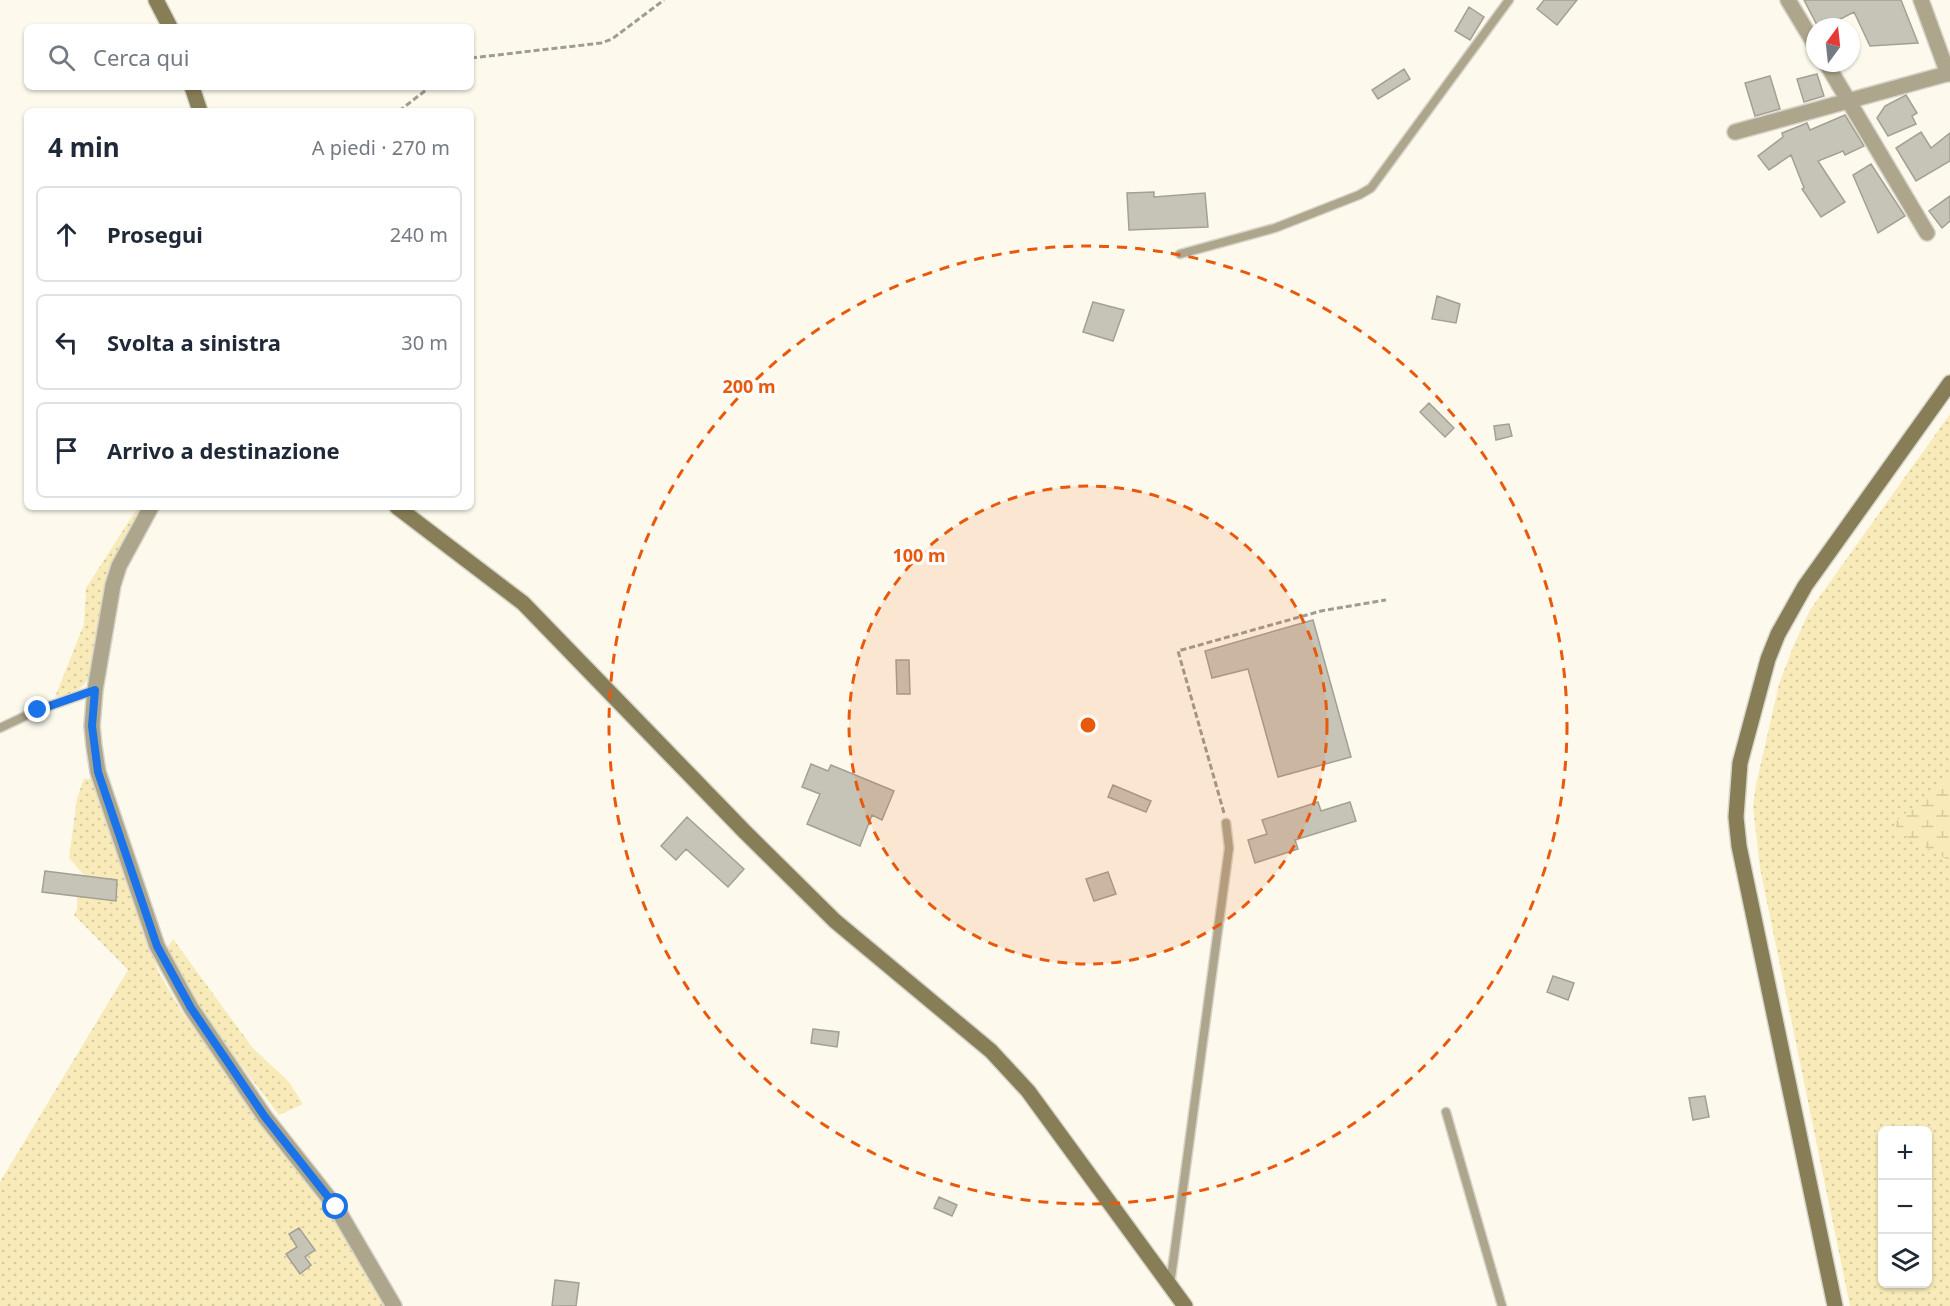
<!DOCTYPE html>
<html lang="it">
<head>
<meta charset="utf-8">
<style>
  :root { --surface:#fff; --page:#f6f6f7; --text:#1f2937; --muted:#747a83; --line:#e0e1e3 }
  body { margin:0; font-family:"Noto Sans",sans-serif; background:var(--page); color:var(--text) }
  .controls { position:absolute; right:18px; bottom:18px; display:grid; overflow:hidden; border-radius:9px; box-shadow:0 2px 4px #0004 }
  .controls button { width:54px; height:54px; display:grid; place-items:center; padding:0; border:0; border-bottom:2px solid var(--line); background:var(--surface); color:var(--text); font:30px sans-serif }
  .compass { position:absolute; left:1806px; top:18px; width:54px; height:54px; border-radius:50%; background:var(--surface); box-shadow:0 2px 4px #0004; rotate:15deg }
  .stop { position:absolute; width:18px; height:18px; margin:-14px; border:4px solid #1a73e8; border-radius:50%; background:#fff }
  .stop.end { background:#1a73e8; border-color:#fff; box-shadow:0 2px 6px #0008 }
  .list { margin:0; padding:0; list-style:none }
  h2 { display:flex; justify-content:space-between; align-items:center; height:78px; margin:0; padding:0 24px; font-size:26px }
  h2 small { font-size:20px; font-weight:400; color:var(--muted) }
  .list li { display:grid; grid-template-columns:39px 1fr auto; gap:18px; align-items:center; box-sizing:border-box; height:96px; margin:0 12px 12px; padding:0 12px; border:2px solid var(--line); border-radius:9px }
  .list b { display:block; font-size:22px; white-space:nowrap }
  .list em { font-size:20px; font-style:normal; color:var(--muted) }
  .icon { flex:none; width:33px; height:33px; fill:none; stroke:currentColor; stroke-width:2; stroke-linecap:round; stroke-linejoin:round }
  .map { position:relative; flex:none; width:1950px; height:1306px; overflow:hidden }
  .search { position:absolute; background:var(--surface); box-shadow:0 2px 4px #0004; left:24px; top:24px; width:450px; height:66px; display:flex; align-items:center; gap:15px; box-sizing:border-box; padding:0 21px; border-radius:9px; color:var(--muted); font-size:22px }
  .panel { position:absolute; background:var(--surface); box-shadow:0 2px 4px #0004; left:24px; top:108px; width:450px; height:402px; border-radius:9px }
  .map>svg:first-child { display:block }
</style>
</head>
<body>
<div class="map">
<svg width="1950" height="1306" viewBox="0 0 1950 1306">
  <defs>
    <pattern id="grass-dots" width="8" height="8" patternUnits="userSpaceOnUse" patternTransform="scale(1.5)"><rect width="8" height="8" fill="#f8ebb9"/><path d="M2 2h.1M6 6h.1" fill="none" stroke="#d5ca9f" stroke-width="1.8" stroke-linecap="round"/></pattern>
    <pattern id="wetland-marsh" width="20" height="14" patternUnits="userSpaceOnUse" patternTransform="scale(1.5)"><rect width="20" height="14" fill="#f8ebb9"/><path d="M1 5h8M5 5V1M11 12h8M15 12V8" fill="none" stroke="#d5ca9f"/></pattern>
  </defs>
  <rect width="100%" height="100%" fill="#fdfaed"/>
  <path fill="url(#grass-dots)" fill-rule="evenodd" d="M1950,414v892h-100l-90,-438 -7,-62 3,-21 23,-101 14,-37 17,-37zM1882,1130h46v154h-46z
    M138,507h7l-38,66 -16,101c-9,17 -17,20 -36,23l29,-73 2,-36z
    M84,779h8l67,194 23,39 145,190 61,104h-388v-124l128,-212 -54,-55 3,-6v-13l39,5 1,-21 -32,-4 -16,-18 8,-60z
    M173,939l79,108 37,35 14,22 -24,11 -63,-83 -51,-80z"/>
  <path fill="url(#wetland-marsh)" d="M1950,777v84l-52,-29 -3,-10z"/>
  <path fill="#c6c3b7" stroke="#a3a094" stroke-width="1.5" d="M1544,0h33l-20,25 -20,-16z
    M1804,0h97l17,43 -48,3 -16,-34 -29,15h-7z
    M1469,7l15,10 -14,23 -15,-9z
    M1404,69l6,10 -32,20 -6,-9z
    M1817,74l7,22 -20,6 -7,-23z
    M1770,76l10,33 -25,7 -10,-33z
    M1906,95l11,18 -5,3 4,8 -28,12 -11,-18 8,-12z
    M1845,115l19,31 -19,9 -2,-4 -25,10 27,41 -24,15 -19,-28 2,-1 -13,-33 -22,15 -11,-14 25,-19 -1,-4 25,-10 3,7z
    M1921,132l10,16 19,-15v28l-34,20 -20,-33z
    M1871,164l34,52 -27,17 -25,-58z
    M1154,192v5l51,-4 3,34 -79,3 -2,-37z
    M1950,196v25l-8,7 -13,-17z
    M1437,296l23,8 -4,19 -24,-4z
    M1093,302l31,8 -11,31 -30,-9z
    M1429,403l25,25 -9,9 -25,-25z
    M1509,424l3,12 -16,4 -2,-14z
    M1313,620l38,137 -73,20 -30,-108 -36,9 -7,-27z
    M896,660h13l1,34h-13z
    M811,764l17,7 3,-6 63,26 -12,29 -10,-5 -12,31 -53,-22 13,-30 -18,-7z
    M1113,785l38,16 -5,11 -38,-15z
    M1318,802l3,9 29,-9 6,19 -61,19 3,9 -43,14 -7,-23 19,-6 -5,-14z
    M687,817l57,52 -16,18 -42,-38 -10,11 -15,-14z
    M45,871l72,9 -1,21 -74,-9z
    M1108,872l8,22 -22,7 -8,-22z
    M1553,976l21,7 -6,17 -21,-8z
    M813,1029l26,3 -2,15 -26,-4z
    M1705,1096l4,21 -16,3 -4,-22z
    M939,1197l18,8 -5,11 -18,-8z
    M299,1228l16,22 -10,7 6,8 -11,9 -14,-20 11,-7 -8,-13z
    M555,1280l24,3 -3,23h-24z"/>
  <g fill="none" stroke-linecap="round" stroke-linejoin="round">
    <g stroke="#d7d5c9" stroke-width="11">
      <path id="lane" d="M1180,254l95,-26 84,-33 12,-7 138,-188
        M0,728l38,-18 57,-20
        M1446,1112l56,194
        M1170,1285l59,-437 -3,-25"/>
    </g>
    <g stroke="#d7d5c9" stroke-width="18">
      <path id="street" d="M1788,0l27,45
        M1921,0l27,74
        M1826,63l101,170
        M1735,132l215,-59
        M151,507l-32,59 -6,19 -18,105 -3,36 2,20 4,26 59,174 34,62 74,109 71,90 58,99"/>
    </g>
    <g stroke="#d7d5c9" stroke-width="18">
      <path id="secondary" d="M156,0l14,27
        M192,87l8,24
        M397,507l126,96 222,229 90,89 156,130 37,40 157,215
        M1835,1306l-96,-460 -3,-29 4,-54 28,-104 10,-25 27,-48 145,-203"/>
    </g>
    <path stroke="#9e9c93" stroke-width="3" stroke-dasharray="6 3" stroke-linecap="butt" d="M471,58l130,-15 11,-4 52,-39
      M399,111l31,-24
      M1224,813l-46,-162 143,-40 65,-11"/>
    <use href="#lane" stroke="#ada68d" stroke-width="8"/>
    <use href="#street" stroke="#ada68d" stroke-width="15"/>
    <use href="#secondary" stroke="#877e58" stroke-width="15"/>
  </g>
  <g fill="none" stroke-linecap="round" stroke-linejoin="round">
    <path stroke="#1a73e8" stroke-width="8" d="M38,710l57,-20 -3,36 6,46 59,174 34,62 74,109 71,90"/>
  </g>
  <circle cx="1088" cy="725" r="239" fill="#e8590c" fill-opacity=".12"/>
  <g fill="none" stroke="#e8590c" stroke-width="3" stroke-dasharray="10 8">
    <circle cx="1088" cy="725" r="239"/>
    <circle cx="1088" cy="725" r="479"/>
  </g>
  <circle cx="1088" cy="725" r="9" fill="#e8590c" stroke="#fff" stroke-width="3"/>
  <g font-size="18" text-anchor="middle" font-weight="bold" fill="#e8590c" stroke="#fff" stroke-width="6" stroke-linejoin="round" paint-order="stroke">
    <text x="749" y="393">200 m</text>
    <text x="919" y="562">100 m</text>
  </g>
</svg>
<div class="controls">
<button>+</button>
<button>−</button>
<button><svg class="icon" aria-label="layers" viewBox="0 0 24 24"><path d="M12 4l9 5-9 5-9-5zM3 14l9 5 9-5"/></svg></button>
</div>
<svg class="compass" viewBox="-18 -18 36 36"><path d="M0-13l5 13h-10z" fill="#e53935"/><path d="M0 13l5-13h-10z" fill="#747a83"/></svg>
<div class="stop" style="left:336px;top:1207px"></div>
<div class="stop end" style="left:38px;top:710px"></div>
<div class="search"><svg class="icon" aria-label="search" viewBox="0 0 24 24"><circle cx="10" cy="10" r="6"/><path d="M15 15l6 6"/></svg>Cerca qui</div>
<section class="panel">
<h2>4 min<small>A piedi · 270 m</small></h2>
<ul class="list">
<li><svg class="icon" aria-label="ahead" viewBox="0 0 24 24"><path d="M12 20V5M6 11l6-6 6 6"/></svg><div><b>Prosegui</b></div><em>240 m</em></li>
<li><svg class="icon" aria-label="left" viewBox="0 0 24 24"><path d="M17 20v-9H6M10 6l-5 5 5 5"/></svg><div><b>Svolta a sinistra</b></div><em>30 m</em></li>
<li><svg class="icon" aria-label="arrive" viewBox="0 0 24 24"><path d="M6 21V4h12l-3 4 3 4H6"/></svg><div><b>Arrivo a destinazione</b></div></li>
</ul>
</section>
</div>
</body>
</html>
